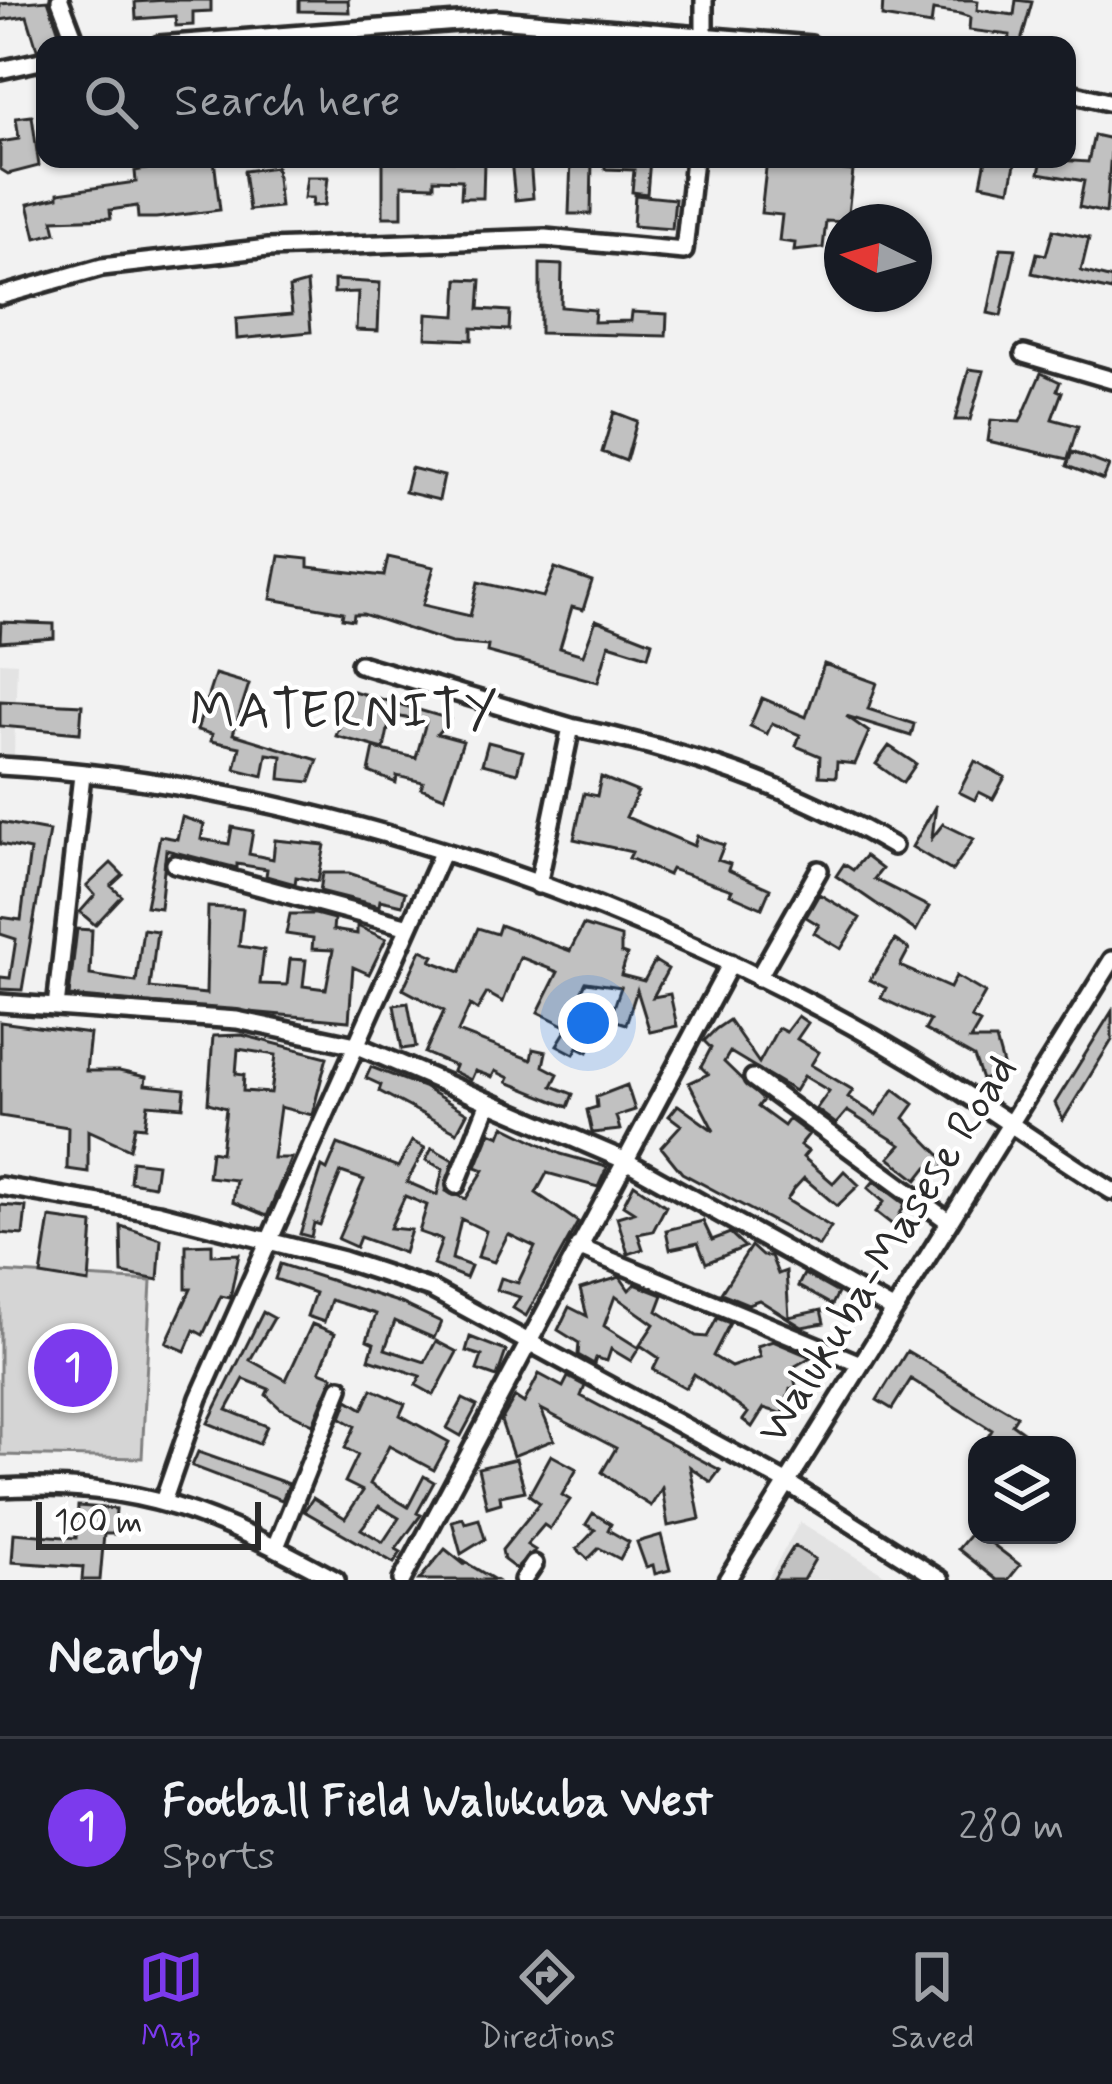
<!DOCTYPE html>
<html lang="en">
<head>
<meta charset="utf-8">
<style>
  :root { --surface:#171b24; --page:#20242c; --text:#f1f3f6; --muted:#9ea1a6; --line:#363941; --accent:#7c3aed }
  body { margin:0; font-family:Mynerve,sans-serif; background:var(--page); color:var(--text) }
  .controls { position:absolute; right:36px; bottom:36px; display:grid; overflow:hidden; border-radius:24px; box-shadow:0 3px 9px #0004 }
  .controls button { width:108px; height:108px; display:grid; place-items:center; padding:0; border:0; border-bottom:3px solid var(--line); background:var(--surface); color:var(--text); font:60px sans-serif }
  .compass { position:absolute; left:824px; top:204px; width:108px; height:108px; border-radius:50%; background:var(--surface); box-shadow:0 3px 9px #0004; rotate:275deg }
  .scale { position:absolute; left:36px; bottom:30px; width:225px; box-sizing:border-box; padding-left:12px; border:6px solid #2b2b2b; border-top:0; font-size:33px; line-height:42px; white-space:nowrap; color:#2b2b2b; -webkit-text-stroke:9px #fff; paint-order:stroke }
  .you { position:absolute; left:588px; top:1023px; width:42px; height:42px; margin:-30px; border:9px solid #fff; border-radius:50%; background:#1a73e8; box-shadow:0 0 0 18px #1a73e833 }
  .badge { display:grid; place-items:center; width:78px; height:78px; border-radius:50%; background:var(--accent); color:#fff; font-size:39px; font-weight:700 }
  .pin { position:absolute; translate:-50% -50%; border:6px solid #fff; box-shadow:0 3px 12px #0006 }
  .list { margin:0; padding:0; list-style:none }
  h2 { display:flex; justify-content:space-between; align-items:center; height:156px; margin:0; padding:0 48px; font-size:51px }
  h2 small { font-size:39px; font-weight:400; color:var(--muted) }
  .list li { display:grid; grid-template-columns:78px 1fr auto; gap:36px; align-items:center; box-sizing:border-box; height:180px; padding:0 48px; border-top:3px solid var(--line) }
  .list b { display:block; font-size:45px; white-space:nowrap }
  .list p { margin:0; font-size:39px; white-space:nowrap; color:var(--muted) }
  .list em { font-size:39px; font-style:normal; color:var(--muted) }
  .icon { flex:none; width:66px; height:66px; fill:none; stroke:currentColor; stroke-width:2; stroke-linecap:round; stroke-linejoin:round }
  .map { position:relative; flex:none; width:1112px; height:1580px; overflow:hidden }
  .search { position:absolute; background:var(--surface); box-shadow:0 3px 9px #0004; left:36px; right:36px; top:36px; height:132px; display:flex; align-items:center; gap:30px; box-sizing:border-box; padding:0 42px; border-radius:24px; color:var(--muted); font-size:45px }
  .sheet { height:336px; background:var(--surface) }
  nav { display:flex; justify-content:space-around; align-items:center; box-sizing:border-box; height:168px; border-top:3px solid var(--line); background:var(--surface); font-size:33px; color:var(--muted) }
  nav a { display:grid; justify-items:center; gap:6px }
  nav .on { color:var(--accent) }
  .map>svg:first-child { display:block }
</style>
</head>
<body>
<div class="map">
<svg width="1112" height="1580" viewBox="0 0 1112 1580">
  <rect width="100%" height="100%" fill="#f2f2f2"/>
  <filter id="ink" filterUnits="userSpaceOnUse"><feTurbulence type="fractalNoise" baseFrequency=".00833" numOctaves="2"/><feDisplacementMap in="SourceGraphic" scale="24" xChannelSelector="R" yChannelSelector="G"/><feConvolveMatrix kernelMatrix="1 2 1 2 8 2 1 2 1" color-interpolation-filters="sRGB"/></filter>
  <g filter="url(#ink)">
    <path fill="#e3e3e3" d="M0,662l17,1 -3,92h-14z
      M800,1522l94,58h-127z"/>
    <path fill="#d5d5d5" stroke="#808080" stroke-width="3" d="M0,1272l151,9 -9,177 -142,-3z"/>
    <path fill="#c1c1c1" stroke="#2b2b2b" stroke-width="3" fill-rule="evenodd" d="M48,0l14,41 -25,8 -10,-33 -27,4v-16z
      M166,0h45v11l-18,1v13l-17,1 -1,-10 -39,3 -1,-17z
      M299,0h49l1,12 -50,-1z
      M883,0h89l6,1 -1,9 37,5 2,-15 16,2 -12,43 -11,-2 1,-8 -41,-5 1,-13 -10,-3 -27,-4 -2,15 -49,-8z
      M32,116l7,50 -31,8 -8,-5v-27l19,-3 -3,-21z
      M1094,135l18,4 -6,74 -27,-6 5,-26 -45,-8 3,-14 46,3z
      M171,159h43l6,51 -64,8h-18l-1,-12 -27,4 1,8 -58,2 3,13 -20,5 -8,-34 30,-7v-4l78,-11 -1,-11 38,-7z
      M511,159h19l3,39 -18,2z
      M571,159h21l-1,55h-22z
      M605,159h45l-3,35 -15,-2 2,-22 -29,-1z
      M986,159h30l-6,31 -29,-6z
      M383,160l101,1 -1,37h-22l1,-18 -28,-1v7l-32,-1v32h-19z
      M767,160l86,11 -6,51 -21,-1 -3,27 -29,3 1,-8 -16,-2 3,-26 -21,-2z
      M276,167l4,40 -31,3 -5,-39z
      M307,177h21l-3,28 -13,1 1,-8h-9z
      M635,195l40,4 -3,30 -39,-3z
      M1053,230l36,8 -8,33 31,8v12l-80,-18 5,-20 9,2z
      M1001,248l15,1 -15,67 -13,-3z
      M540,264l22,1 -1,42 34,3 -1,12 37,-1 1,-9 35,2 -1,22 -126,-3z
      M458,279l23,1 -2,29 31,2 -1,19 -37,-2v12l-46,-2 1,-24 29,2z
      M334,280l46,3 -2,48 -22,-1 2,-38 -24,1z
      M307,283l4,49 -74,7 -1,-20 56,-5 -3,-26z
      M969,369l15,2 -14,49h-15z
      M1041,373l19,9 -3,8 5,2 -10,27 26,7 -10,33 -80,-18 3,-21 29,2z
      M614,412l23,9 -11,40 -24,-9z
      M1072,452l37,14 -6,14 -36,-14z
      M411,468l33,8 -5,24 -34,-8z
      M279,556l29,3v8l76,9 4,-19 46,10 -11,38 47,11 8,-34 65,15 12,-29 37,13 -9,29 -11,-3 -12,41 23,7 13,-35 56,22 -4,14 -39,-12 -11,38 -111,-30 1,-6 -37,-3 -88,-29h-9l-1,6 -11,-2 1,-6 -72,-13z
      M1,622l53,2v14l-54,4z
      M824,664l53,19 -9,26 46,15 -3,12 -65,-20 23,16 -14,32 -18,-2 -1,15 -17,-1 1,-20 -24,-10 4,-11 -28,-12 -5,11 -17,-8 12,-28 44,19z
      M215,674l34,10 -16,50 85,26 -8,22 -30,-3 2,-23 -15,-2 -4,22 -28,-7 5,-22 -29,-6 1,-7 -15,-4z
      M353,691l97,28 -13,15 26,7 -19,56 -23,-9 2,-6 -26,-6 -1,7 -27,-11 5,-24 42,10 10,-36 -35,-7 -7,34 -48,-13z
      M0,701l82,4 -2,28 -80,-7z
      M488,742l35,9 -6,22 -35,-9z
      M889,746l27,18 -13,19 -27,-19z
      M975,761l30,16 -12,22 -14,-7 -4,8 -16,-8z
      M601,777l37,15 -12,25 68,29 3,-10 27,9 -6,15 12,4 -2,6 42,19 -8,19 -32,-14 2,-4 -61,-21 -3,6 -39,-17 3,-6 -58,-13 10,-46 13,3z
      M936,805l-4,33 11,-14 31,15 -22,32 -40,-24z
      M182,817l22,7 -3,15 28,5 3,-17 21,4 -4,23 24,5 2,-19 50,5 -7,36 -22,-4 -1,7 -29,-8 1,-7 -30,-5v4l-71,-18 -6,58 -14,-2 14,-70 17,3z
      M0,822l49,9 -27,159 -22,-1v-12l10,1 6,-39 -16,-5v-17l21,3 9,-70 -30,-6z
      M865,856l17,13 -8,10 55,28 -13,24 -80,-55 8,-12 9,6z
      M111,863l12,12 -12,11 11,10 -27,29 -15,-13 15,-17 -8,-9z
      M323,873h26l56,19 -3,13 -22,-5 -1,6 -59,-15z
      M819,894l41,24 -19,31 -27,-16 5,-8 -13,-8z
      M208,907l35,2 -4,37 25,4 -4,34 27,1 3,-26 16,1 -3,26 23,3 7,-39 -21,-1 1,-11 -27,-4 4,-20h25l19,5 -1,11 24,4v-8l29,13 -17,35 -16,-7 -4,54 -280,-25 8,-67 15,1 -2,45 46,7 7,-53 14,2 -7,57 56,6z
      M500,925l70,26 13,-26 38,12v16l6,2 -6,20 23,6 11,-20 13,8 -15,28 17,-3 7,32 -27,6 -13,-42 -11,34 -16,-5 11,-32 -35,-5 -16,33 20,7 -6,14 8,4 -4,12 -10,-5 -4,7 -17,-9 11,-18 -30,-15 20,-40 -38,-15 -17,45 -16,-9 -10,17 -7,-5 -12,27 73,28 2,-11 13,3 -3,14 15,8 -6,12 21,8 -5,13 -61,-25 2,-4 -14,-7 -3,6 -17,-6 -4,9 -18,-9 2,-5 -30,-13 19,-42 -41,-22 18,-39 13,6 -3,5 29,11 18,-44 19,6z
      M895,940l14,9 -9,17 50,22 6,-12 29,17 -14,25 9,5 -10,17h26l9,32 -23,8 -8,-23 -49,-27 5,-9 -49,-23 5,-10 -16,-8z
      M408,1003l8,44 -14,2 -8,-44z
      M1112,1011v29l-49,80 -8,-17z
      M798,1016l10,7 -11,16 22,13 -8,13 42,25 -5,7 28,18 18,-26 20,15 -10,14 43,44 -9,13 -11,-8 -10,13 -28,-22 12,-13 -54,-34 -11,13 -20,-15 13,-18 -25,-15 -9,15 -65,-39 -6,10 39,38 -5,7 26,19 5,-7 20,15 -9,11 8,6 -5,6 30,26 11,-12 15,14 -22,21 -33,-28 -10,11 -7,11 44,27 -12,19 -137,-73 -21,-26 20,-22 -12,-9 9,-11 36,26 -25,-48 19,-9 -7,-7 10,-19 -7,-7 12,-12 13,-9 30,43 19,-35 8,4z
      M0,1022l90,12 -4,37h33l27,6 -1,8 40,4 -2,18 -35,-3 -3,23 -10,-1 -5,23 -42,-19v42l-21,-3 1,-42 -68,-11z
      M242,1035l85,22 -15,58 -32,-8 -7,51h18l-24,58 -34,-14 3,-22 -28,-3 3,-26 10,2 5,-45 -18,-5 5,-67zM238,1049l38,6 -5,38 -28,-2 1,-16 -8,-1z
      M371,1067l52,20 44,26 -10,19 -78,-41 2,-6 -15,-7z
      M627,1085l8,25 -19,6 4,14 -28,3 -5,-23 10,-3 -1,-10z
      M504,1126l57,28 46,13 -9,20 -51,-14 -11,20 42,29 -52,94 -13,-8 7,-11 -23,-7 4,-12 17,5 17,-36 -27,-13 -14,28 -16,-5 8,-26 -25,-12 -9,40 19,7 -5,12 -33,-13 9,-25 -23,-8 8,-27 -22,-9 -15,32 21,2 -7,23 -44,-16 -4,10 -18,-8 26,-59 -23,-8 -21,53 -6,-2 -3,14 -11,-3 22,-67 5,3 11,-26 60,23 14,-26 13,7 -18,34 30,13 6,-26 -17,-9 6,-12 21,12 -7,31 20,8 18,-29 -8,-3 14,-35 10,4z
      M132,1161l25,3 -3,22 -24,-4z
      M874,1181l31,23 -11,22 -18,-14 8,-10 -16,-14z
      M634,1184l32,22 -13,25 -15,3 5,15 -15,5 -11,-37 17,-5 -11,-7z
      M0,1205l26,2 -3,28 -23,-2z
      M50,1218l43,6 -4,59 -48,-8z
      M703,1221l9,19 18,-7 15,14 -39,16 -8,-20 -28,6 -4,-19z
      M121,1226l40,13 -3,41 -36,-7z
      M212,1244v11l27,-1 -9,44 -9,-2 -18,39 -9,-5 -9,21 -19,-8 25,-54h-5v-44z
      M751,1246l11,10h9l7,18 8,-3 3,46 32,-7 3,13 -22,4 -43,-27 -11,4 -27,-11z
      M280,1264l121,39 40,19 -7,16 -39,-17 -10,28 40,13 11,-21 21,11 -23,43 -18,-10 5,-9 -52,-17 5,-16 -7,-3 9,-26 -45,-14 -7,22 -17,-6 8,-23 -40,-14z
      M804,1274l34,19 -6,12 -34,-19z
      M620,1277l9,13 6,-6 28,11 -6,16 39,25 11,1 10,-19 13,5 -17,33 18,11 29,-10 -3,-11 16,-5 38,16 -19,11 4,18 -6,3 -7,25 -19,-6 -12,19 -9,-7 5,-7 -54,-39 -8,14 -33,-18 6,-12 -19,-13 14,-21 -39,-28 -11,30 35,22 -8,13 -20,-12 -4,12 -11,-3 -2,6 -16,-9 1,-12 -21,-13 11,-23 18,9 -7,-27z
      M263,1312l11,6 -24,42 36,20 26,-56 23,9 -15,38 13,5 -20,48 -33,-16 -14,-13 3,-6 -25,-10 -17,31 40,16 -8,18 -51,-21z
      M470,1337l36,14 -9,26 -20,-7 5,-14 -16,-5z
      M907,1351l110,65 -5,8 29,21h-58l9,-15 -81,-51 -19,30 -15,-9z
      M539,1374l24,13 5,-10 17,9 -4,10 139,74 -9,12 -21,-15 10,52 -32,7 -6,-38 -11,18 -16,-10 -33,-24 14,-24 -75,-39 13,31 -41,16 -12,-35 14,-24 9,6z
      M372,1389l33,15 -5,11 49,27 -15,28 -45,-24 -19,38 38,23 16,-31 10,6 -17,31 4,2 -25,34 5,3 -7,11 -90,-52 9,-13 32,20 18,-27 -18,-9 13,-27 -13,-7 10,-22 -14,-8 7,-18 15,9zM379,1506l20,12 -16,24 -22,-13z
      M463,1399l14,7 -16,30 -14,-8z
      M198,1452l91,32 -7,16 -90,-34z
      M551,1455l26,14 -15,26 8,5 -20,29 -6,-4 -17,20 8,5 -19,19 -12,-9 -2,-10 38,-47 -11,-8z
      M516,1459l9,32 -25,5 1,7 -14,4 -9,-39z
      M78,1506l38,3 -2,25h-10l-4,46h-18l1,-13 -71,-5 2,-29 62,5z
      M593,1513l18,11 -3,6 21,12 -9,17 -21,-11 -11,11 -11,-10 18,-19 -9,-6z
      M463,1518l2,5 14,-4 6,20 -24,15 -9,-33z
      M974,1530l46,35 -12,15h-11l-39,-31z
      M661,1535l9,35 -15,4 -2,-9 -7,2 -9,-25z
      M794,1546l21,13 -12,21h-30z
      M445,1549l20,16 -2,-4 32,19h-76z"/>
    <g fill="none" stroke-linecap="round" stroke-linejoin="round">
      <g stroke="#2b2b2b" stroke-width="24">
        <path id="minor" d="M60,0l17,45
          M704,0v45
          M159,45l338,-26 314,26
          M0,70l45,-10
          M1067,92l45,11
          M0,296l102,-29 166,-19 277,-10 139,13 10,-92
          M1024,354l88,26
          M360,664l211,63 -33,158
          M571,727c111,22 224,61 322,119
          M0,766c300,15 658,140 913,295 68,41 132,88 199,130
          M175,864l234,63
          M758,978l61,-108
          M0,1003l237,17 119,25 268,115 267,149
          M56,1007l26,-232
          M753,1078l195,143
          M456,1185l33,-83
          M0,1186l158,27 185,47 88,29 355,193 155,98
          M578,1247l280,116
          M0,1488c141,-7 215,26 336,92
          M164,1499l35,-101 243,-545
          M276,1547l64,-159
          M402,1580l329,-617
          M523,1580l11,-16
          M727,1580l385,-620"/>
      </g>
      <use href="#minor" stroke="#fff" stroke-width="15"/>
    </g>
  </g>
  <g text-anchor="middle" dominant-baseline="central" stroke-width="9" stroke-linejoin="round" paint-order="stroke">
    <g font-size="45" fill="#2b2b2b" stroke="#fff">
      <text transform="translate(888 1250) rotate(-58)">Walukuba-Masese Road</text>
    </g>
    <g font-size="51" letter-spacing="3" fill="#2b2b2b" stroke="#fff">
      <text x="345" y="713">MATERNITY</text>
    </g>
  </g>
</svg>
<div class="controls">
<button><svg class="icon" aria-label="layers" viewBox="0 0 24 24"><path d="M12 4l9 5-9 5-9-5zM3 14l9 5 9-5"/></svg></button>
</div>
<svg class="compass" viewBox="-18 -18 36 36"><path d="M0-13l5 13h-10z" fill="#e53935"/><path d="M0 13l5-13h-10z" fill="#9ea1a6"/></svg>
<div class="scale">100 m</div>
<div class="you"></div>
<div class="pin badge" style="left:73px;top:1368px">1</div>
<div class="search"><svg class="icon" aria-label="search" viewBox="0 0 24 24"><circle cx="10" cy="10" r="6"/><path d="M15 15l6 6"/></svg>Search here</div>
</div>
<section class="sheet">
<h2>Nearby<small></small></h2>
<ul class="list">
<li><span class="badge">1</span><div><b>Football Field Walukuba West</b><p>Sports</p></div><em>280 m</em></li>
</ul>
</section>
<nav>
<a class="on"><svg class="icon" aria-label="map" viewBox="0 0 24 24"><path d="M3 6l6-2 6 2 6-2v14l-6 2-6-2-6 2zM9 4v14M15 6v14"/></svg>Map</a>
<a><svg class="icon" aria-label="directions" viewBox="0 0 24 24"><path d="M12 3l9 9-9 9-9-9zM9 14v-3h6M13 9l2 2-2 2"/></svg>Directions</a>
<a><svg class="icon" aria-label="saved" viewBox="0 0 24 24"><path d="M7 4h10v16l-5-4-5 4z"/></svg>Saved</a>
</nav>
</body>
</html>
